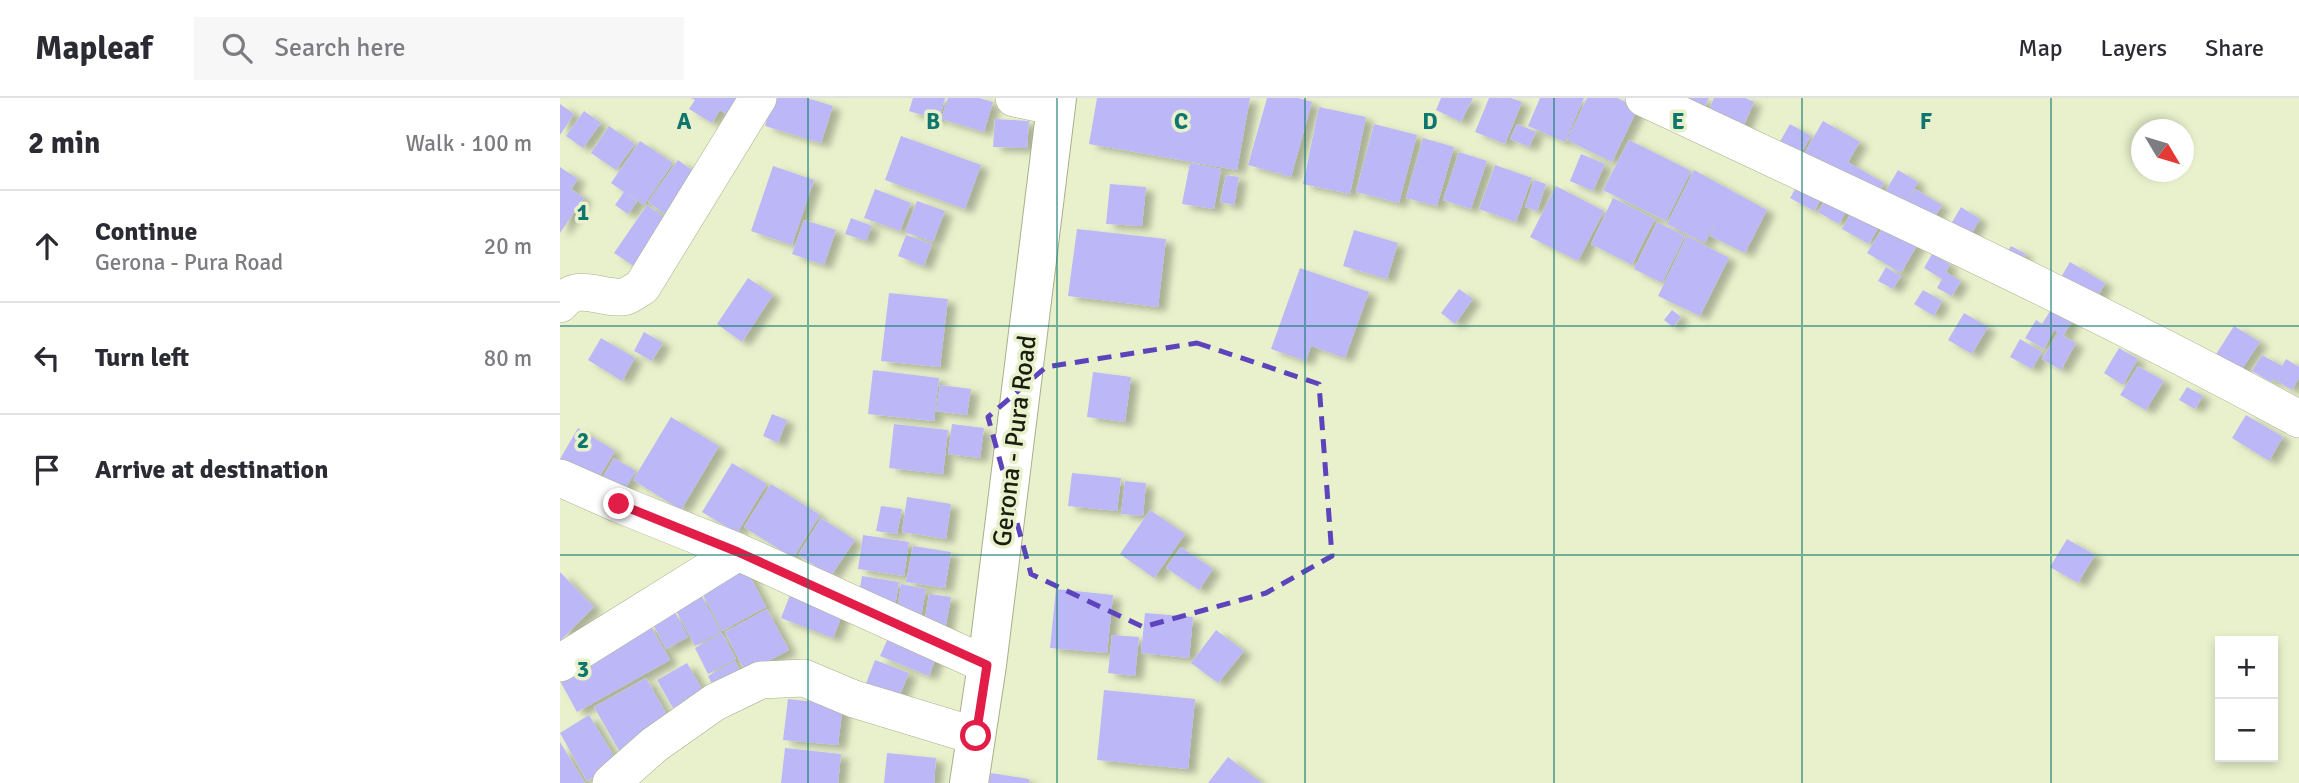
<!DOCTYPE html>
<html lang="en">
<head>
<meta charset="utf-8">
<style>
  :root { --surface:#fff; --page:#f7f7f7; --text:#2b2b33; --muted:#7c7c81; --line:#e1e1e2 }
  body { margin:0; font-family:Signika,sans-serif; background:var(--page); color:var(--text) }
  .controls { position:absolute; right:21px; bottom:21px; display:grid; overflow:hidden; border-radius:0px; box-shadow:0 4px 10px #0003 }
  .controls button { width:63px; height:63px; display:grid; place-items:center; padding:0; border:0; border-bottom:2px solid var(--line); background:var(--surface); color:var(--text); font:35px sans-serif }
  .compass { position:absolute; left:1571px; top:21px; width:63px; height:63px; border-radius:50%; background:var(--surface); box-shadow:0 4px 10px #0003; rotate:128deg }
  .stop { position:absolute; width:21px; height:21px; margin:-16px; border:5px solid #e11d48; border-radius:50%; background:#fff }
  .stop.end { background:#e11d48; border-color:#fff; box-shadow:0 2px 7px #0008 }
  .list { margin:0; padding:0; list-style:none }
  h2 { display:flex; justify-content:space-between; align-items:center; height:91px; margin:0; padding:0 28px; font-size:30px }
  h2 small { font-size:23px; font-weight:400; color:var(--muted) }
  .list li { display:grid; grid-template-columns:46px 1fr auto; gap:21px; align-items:center; box-sizing:border-box; height:112px; padding:0 28px; border-top:2px solid var(--line) }
  .list b { display:block; font-size:26px; white-space:nowrap }
  .list p { margin:0; font-size:23px; white-space:nowrap; color:var(--muted) }
  .list em { font-size:23px; font-style:normal; color:var(--muted) }
  .icon { flex:none; width:38px; height:38px; fill:none; stroke:currentColor; stroke-width:2; stroke-linecap:round; stroke-linejoin:round }
  .map { position:relative; flex:none; width:1739px; height:685px; overflow:hidden }
  header { display:flex; align-items:center; gap:42px; box-sizing:border-box; height:98px; padding:0 35px; background:var(--surface); border-bottom:2px solid var(--line) }
  header strong { font-size:33px }
  nav { display:flex; gap:38px; margin-inline-start:auto; font-size:24px }
  .search { width:490px; height:63px; background:var(--page); display:flex; align-items:center; gap:18px; box-sizing:border-box; padding:0 24px; border-radius:0px; color:var(--muted); font-size:26px }
  main { display:flex }
  aside { flex:1; background:var(--surface) }
  .map>svg:first-child { display:block }
</style>
</head>
<body>
<header>
<strong>Mapleaf</strong>
<div class="search"><svg class="icon" aria-label="search" viewBox="0 0 24 24"><circle cx="10" cy="10" r="6"/><path d="M15 15l6 6"/></svg>Search here</div>
<nav><a>Map</a><a>Layers</a><a>Share</a></nav>
</header>
<main>
<aside>
<h2>2 min<small>Walk · 100 m</small></h2>
<ul class="list">
<li><svg class="icon" aria-label="ahead" viewBox="0 0 24 24"><path d="M12 20V5M6 11l6-6 6 6"/></svg><div><b>Continue</b><p>Gerona - Pura Road</p></div><em>20 m</em></li>
<li><svg class="icon" aria-label="left" viewBox="0 0 24 24"><path d="M17 20v-9H6M10 6l-5 5 5 5"/></svg><div><b>Turn left</b></div><em>80 m</em></li>
<li><svg class="icon" aria-label="arrive" viewBox="0 0 24 24"><path d="M6 21V4h12l-3 4 3 4H6"/></svg><div><b>Arrive at destination</b></div></li>
</ul>
</aside>
<div class="map">
<svg width="1739" height="685" viewBox="0 0 1739 685">
  <defs>
    <filter id="shadow"><feDropShadow dx="8" dy="4.5" stdDeviation="3.5" flood-color="#0004"/></filter>
  </defs>
  <rect width="100%" height="100%" fill="#e9f1cc"/>
  <path fill="#bcb7f7" filter="url(#shadow)" d="M131,0h54l-13,20 -12,-8 -8,13 -23,-14 6,-9z
    M213,0h34l26,8 -12,37 -56,-17z
    M353,0h32l-6,22 -30,-9z
    M388,0h31l14,4 -9,30 -43,-13z
    M537,0h153l-13,72 -148,-26z
    M707,0h31l14,4 -21,75 -43,-12z
    M881,0h32l-12,24 -25,-12z
    M929,0h22l11,4 -17,42 -30,-12z
    M980,0h44l-19,44 -37,-16z
    M1027,0h30l21,10 -26,54 -45,-22z
    M1119,0h30l-9,19z
    M1154,0h31l9,4 -12,28 -35,-15z
    M0,6l14,10 -14,21z
    M759,9l47,10 -16,77 -47,-10z
    M24,13l17,12 -18,25 -17,-12z
    M435,21l34,2 -2,27 -34,-1z
    M1263,23l37,21 -12,20 36,21 -11,21 -75,-40z
    M814,26l43,11 -18,68 -43,-11z
    M957,26l19,8 -7,15 -19,-8z
    M1230,26l21,12 -12,21 -21,-12z
    M49,28l26,18 -19,26 -25,-17z
    M341,38l80,29 -16,44 -80,-29z
    M863,40l31,9 -17,59 -31,-8z
    M1069,42l62,31 -25,50 -63,-31z
    M80,43l33,22 -29,42 -17,-11 10,8 -9,12 -13,-9 9,-13 -13,-9z
    M899,54l28,9 -16,48 -28,-9z
    M1021,56l24,10 -12,27 -23,-10z
    M118,62l26,19 -29,42 -27,-19z
    M630,65l31,6 -7,40 -32,-5z
    M935,67l37,13 -16,44 -37,-13z
    M213,68l41,14 -22,65 -41,-14z
    M0,69l18,12 -7,10 13,9 -24,35z
    M1134,72l73,40 -22,43 -35,-17 7,-16 -12,23 -38,-19z
    M1338,72l20,12 -14,24 11,-17 27,16 -15,25 -47,-29z
    M666,77l13,2 -5,28 -14,-3z
    M1243,77l24,14 -13,22 -24,-13z
    M974,82l12,4 -9,27 -12,-4z
    M550,86l36,3 -4,39 -36,-2z
    M996,88l48,25 -26,50 -48,-24z
    M1272,89l21,12 -14,25 -21,-12z
    M315,91l36,14 -11,28 -36,-13z
    M1053,100l42,21 -23,46 -41,-21z
    M1298,102l27,16 -16,28 -27,-15z
    M357,103l28,10 -12,31 -28,-10z
    M87,107l26,18 -33,47 -26,-17z
    M1401,109l19,12 -16,28 -13,-23z
    M291,120l21,8 -6,15 -21,-7z
    M244,122l32,10 -12,35 -32,-11z
    M1097,124l28,14 -23,47 -28,-14z
    M1326,124l33,20 -18,31 -34,-20z
    M517,131l89,10 -8,68 -90,-11z
    M794,132l44,13 -11,36 -44,-13z
    M346,137l26,9 -8,22 -26,-10z
    M1127,138l42,22 -29,58 -42,-20z
    M1451,148l15,8 -10,16 -15,-8z
    M1372,156l18,10 -4,8 15,9 -9,15 -15,-8 5,-9 -18,-11z
    M1510,164l35,21 -15,27 -36,-21z
    M1326,169l15,9 -8,13 -15,-8z
    M740,170l69,24 -24,66 -34,-12 -5,15 -35,-12z
    M188,180l25,17 -31,47 -25,-18z
    M899,191l14,10 -18,25 -14,-11z
    M1363,192l19,11 -8,15 -20,-12z
    M329,195l59,6 -8,68 -59,-6z
    M1492,210l21,12 -10,16 13,7 -15,27 -19,-11 16,-27 -4,-2 -10,19 -19,-11 11,-18 6,4z
    M1112,212l9,7 -8,10 -9,-7z
    M1404,215l24,14 -16,27 -24,-14z
    M1674,228l26,16 -26,39 -26,-14z
    M84,234l19,11 -11,18 -18,-10z
    M41,240l34,20 -13,23 -34,-21z
    M1460,241l22,13 -10,17 -22,-12z
    M1559,250l19,11 -15,26 -19,-12z
    M1702,257l20,11 4,-7 13,8v11l-7,12 -19,-11 -2,3 -19,-11z
    M1578,268l26,15 -18,29 -26,-15z
    M313,272l66,8 -5,43 -66,-7z
    M533,274l38,5 -6,45 -38,-5z
    M380,287l31,4 -4,26 -31,-4z
    M1627,289l16,9 -8,13 -16,-9z
    M212,316l15,6 -9,23 -15,-7z
    M1686,317l37,22 -14,24 -37,-23z
    M111,319l48,29 -38,64 -48,-30z
    M334,326l54,6 -5,44 -54,-6z
    M392,326l32,4 -4,30 -32,-4z
    M18,330l37,23 -18,30 -37,-22z
    M54,360l22,13 -15,24 -21,-13z
    M172,365l35,21 -30,49 -35,-21z
    M512,375l49,5 -4,33 -49,-5z
    M565,383l21,2 -3,33 -22,-2z
    M211,386l49,31 -27,43 -49,-31z
    M347,399l44,7 -5,35 -44,-7z
    M321,408l21,3 -5,25 -21,-3z
    M590,412l35,24 -31,44 -34,-24z
    M261,420l34,22 -24,36 -33,-21z
    M303,437l46,7 -5,34 -46,-7z
    M1507,441l28,16 -17,28 -28,-16z
    M353,448l38,6 -6,36 -39,-6z
    M621,449l32,22 -14,21 -33,-22z
    M182,463l24,46 -44,24 -24,-46z
    M0,474l34,35 -34,34z
    M302,478l37,6 -5,30 -37,-7z
    M341,486l25,5 -7,38 -24,-4z
    M496,491l57,6 -6,58 -57,-5z
    M232,492l52,20 -11,28 -52,-20z
    M140,495l21,39 -26,14 -21,-39z
    M369,496l22,3 -7,39 -21,-4z
    M207,511l22,41 -43,23 -21,-41z
    M115,514l13,25 -22,12 -13,-25z
    M585,515l48,4 -4,41 -48,-5z
    M89,525l21,37 -93,52 -17,-31v-7z
    M333,529l47,20 -11,29 -49,-20z
    M656,532l28,21 -26,32 -27,-20z
    M162,535l14,26 -28,15 -13,-26z
    M552,537l27,2 -4,39 -27,-3z
    M315,562l34,13 -14,34 -33,-13z
    M175,563l7,14 -27,15 -7,-14z
    M127,565l16,28 -30,17 -16,-28z
    M86,580l25,44 -51,30 -26,-45z
    M544,592l91,9 -7,70 -91,-9z
    M228,601l55,6 -5,40 -55,-5z
    M29,617l29,48 -31,18 -27,-48z
    M0,644l25,41h-25z
    M225,650l56,6 -3,29h-57z
    M327,655l49,5 -2,25h-50z
    M668,659l34,26h-54z
    M431,675l38,6v4h-40z"/>
  <g fill="none" stroke-linecap="round" stroke-linejoin="round">
    <g stroke="#a8af8d" stroke-width="38">
      <path id="minor" d="M454,0l42,9
        M1084,0c220,103 441,205 655,321
        M0,206c17,-23 40,-5 62,-7 6,0 14,-7 20,-10l116,-189
        M0,380l59,26 119,48 249,113
        M0,565l178,-111
        M51,685l43,-38 61,-43 46,-22 43,-2 50,21 122,37"/>
    </g>
    <g stroke="#a8af8d" stroke-width="40">
      <path id="secondary" d="M409,685l18,-118 70,-567"/>
    </g>
    <use href="#minor" stroke="#fff" stroke-width="37"/>
    <use href="#secondary" stroke="#fff" stroke-width="38"/>
  </g>
  <g fill="none" stroke-linecap="round" stroke-linejoin="round">
    <path stroke="#e11d48" stroke-width="9" d="M59,406l119,48 249,113 -11,71"/>
  </g>
  <path fill="none" stroke="#5d43bc" stroke-width="5" stroke-dasharray="14 9" stroke-linejoin="round" d="M637,245l122,41 13,172 -66,37 -123,34 -112,-53 -43,-157 58,-50z"/>
  <path fill="none" stroke="#0f766e" stroke-width="2" stroke-opacity="0.55" d="M248,0v685M497,0v685M745,0v685M994,0v685M1242,0v685M1491,0v685M0,228h1739M0,457h1739"/>
  <g text-anchor="middle" dominant-baseline="central" stroke-width="7" stroke-linejoin="round" paint-order="stroke">
    <g font-size="26" fill="#1a1d10" stroke="#e9f1cc">
      <text transform="translate(455 343) rotate(-83)">Gerona - Pura Road</text>
    </g>
  </g>
  <g font-size="23" text-anchor="middle" font-weight="bold" fill="#0f766e" stroke="#e9f1cc" stroke-width="7" stroke-linejoin="round" paint-order="stroke">
    <text x="124" y="31">A</text>
    <text x="373" y="31">B</text>
    <text x="621" y="31">C</text>
    <text x="870" y="31">D</text>
    <text x="1118" y="31">E</text>
    <text x="1366" y="31">F</text>
    <text x="23" y="122">1</text>
    <text x="23" y="350">2</text>
    <text x="23" y="579">3</text>
  </g>
</svg>
<div class="controls">
<button>+</button>
<button>−</button>
</div>
<svg class="compass" viewBox="-18 -18 36 36"><path d="M0-13l5 13h-10z" fill="#e53935"/><path d="M0 13l5-13h-10z" fill="#7c7c81"/></svg>
<div class="stop" style="left:416px;top:638px"></div>
<div class="stop end" style="left:59px;top:406px"></div>
</div>
</main>
</body>
</html>
